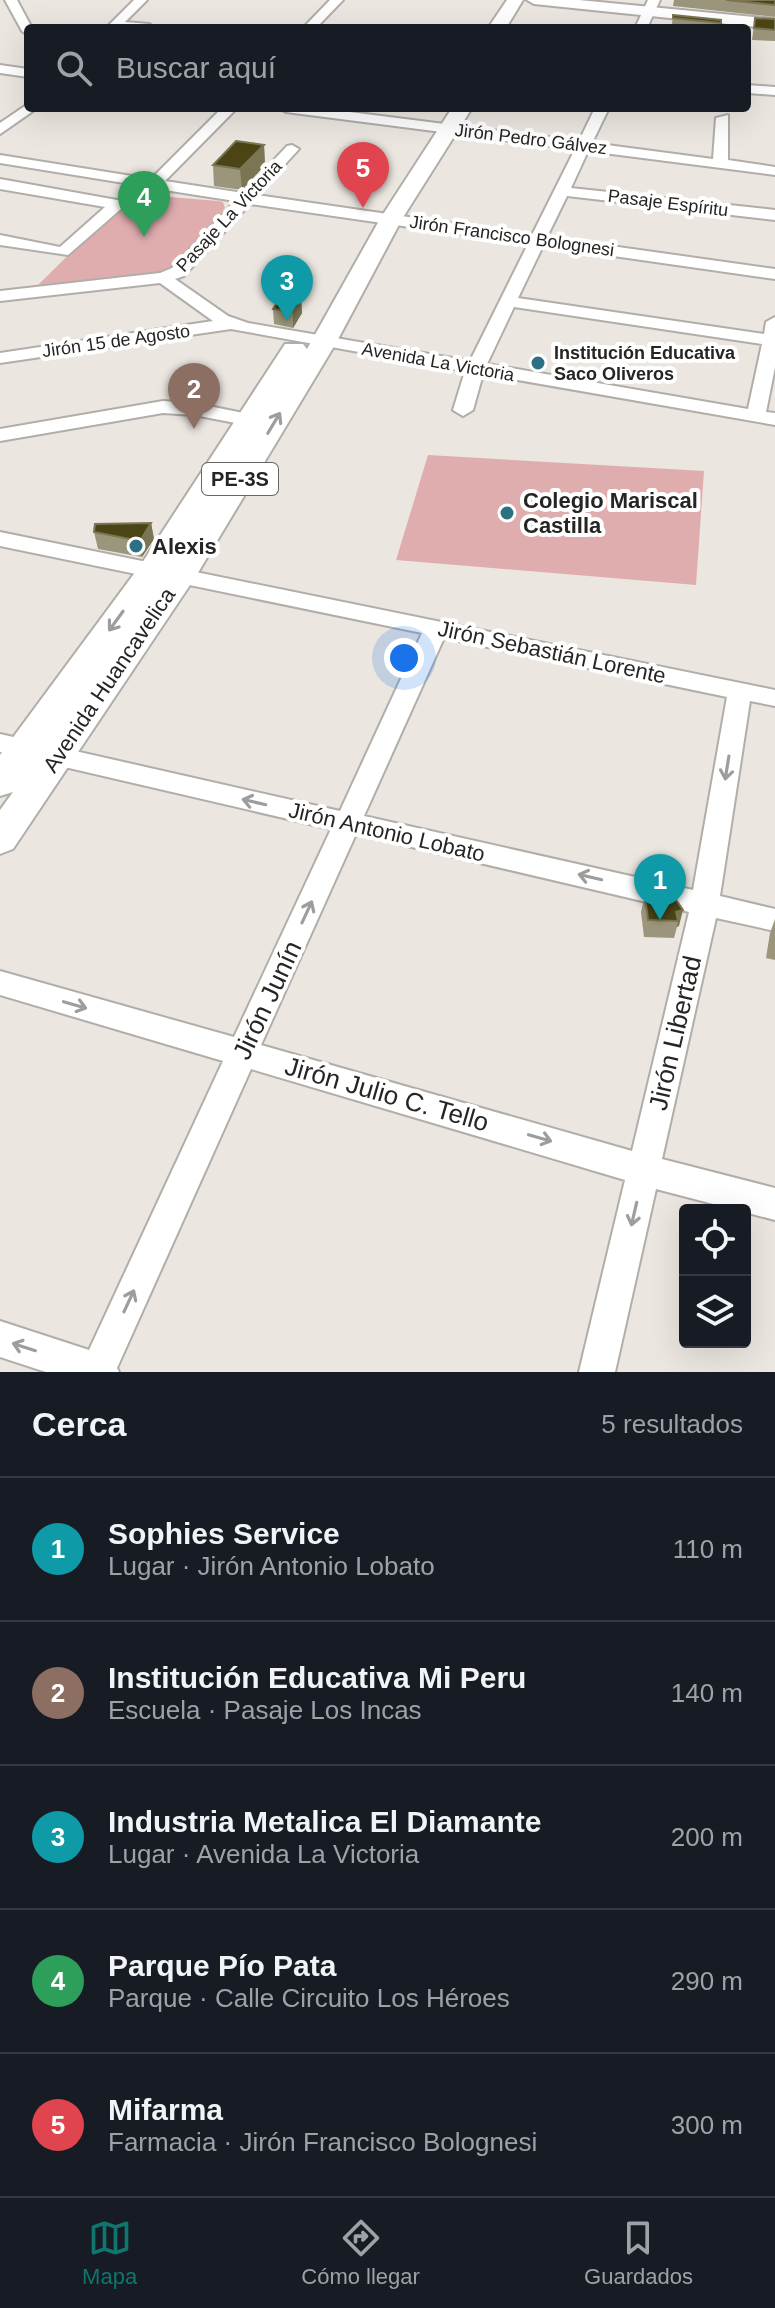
<!DOCTYPE html>
<html lang="es">
<head>
<meta charset="utf-8">
<style>
  :root { --surface:#171b24; --page:#20242c; --text:#f1f3f6; --muted:#9ea1a6; --line:#363941; --accent:#0f766e }
  body { margin:0; font-family:Arial,sans-serif; background:var(--page); color:var(--text) }
  .controls { position:absolute; right:24px; bottom:24px; display:grid; overflow:hidden; border-radius:8px; box-shadow:0 8px 32px #0002 }
  .controls button { width:72px; height:72px; display:grid; place-items:center; padding:0; border:0; border-bottom:2px solid var(--line); background:var(--surface); color:var(--text); font:40px sans-serif }
  .you { position:absolute; left:404px; top:658px; width:28px; height:28px; margin:-20px; border:6px solid #fff; border-radius:50%; background:#1a73e8; box-shadow:0 0 0 12px #1a73e833 }
  .badge { display:grid; place-items:center; width:52px; height:52px; border-radius:50%; background:var(--accent); color:#fff; font-size:26px; font-weight:700 }
  .pin { position:absolute; translate:-50% -66px; filter:drop-shadow(0 2px 4px #0008) }
  .pin::after { content:''; position:absolute; top:42px; width:28px; height:24px; background:inherit; clip-path:polygon(0 0,100% 0,50% 100%) }
  .list { margin:0; padding:0; list-style:none }
  h2 { display:flex; justify-content:space-between; align-items:center; height:104px; margin:0; padding:0 32px; font-size:34px }
  h2 small { font-size:26px; font-weight:400; color:var(--muted) }
  .list li { display:grid; grid-template-columns:52px 1fr auto; gap:24px; align-items:center; box-sizing:border-box; height:144px; padding:0 32px; border-top:2px solid var(--line) }
  .list b { display:block; font-size:30px; white-space:nowrap }
  .list p { margin:0; font-size:26px; white-space:nowrap; color:var(--muted) }
  .list em { font-size:26px; font-style:normal; color:var(--muted) }
  .icon { flex:none; width:44px; height:44px; fill:none; stroke:currentColor; stroke-width:2; stroke-linecap:round; stroke-linejoin:round }
  .map { position:relative; flex:none; width:775px; height:1372px; overflow:hidden }
  .search { position:absolute; background:var(--surface); box-shadow:0 8px 32px #0002; left:24px; right:24px; top:24px; height:88px; display:flex; align-items:center; gap:20px; box-sizing:border-box; padding:0 28px; border-radius:8px; color:var(--muted); font-size:30px }
  .sheet { height:824px; background:var(--surface) }
  nav { display:flex; justify-content:space-around; align-items:center; box-sizing:border-box; height:112px; border-top:2px solid var(--line); background:var(--surface); font-size:22px; color:var(--muted) }
  nav a { display:grid; justify-items:center; gap:4px }
  nav .on { color:var(--accent) }
  .map>svg:first-child { display:block }
</style>
</head>
<body>
<div class="map">
<svg width="775" height="1372" viewBox="0 0 775 1372">
  <rect width="100%" height="100%" fill="#ebe6e0"/>
  <path fill="#e0adaf" d="M170,197l48,4 5,1 2,6 -52,59 -11,5 -124,13 76,-75z
    M428,455l276,16 -8,114 -300,-25z"/>
  <g fill="none" stroke-linecap="round" stroke-linejoin="round">
    <g stroke="#b1ada8" stroke-width="4">
      <path id="minor" d="M5,0h12l15,28h-4v7l-6,-4z
        M134,0h13l-22,22 24,2 6,4h-49z
        M330,0h13l-27,28h-13z
        M648,0h12l-13,28h-12z
        M0,65l28,4v8l-28,-4z
        M747,85l28,2v8l-28,-2z
        M28,104v4h7l-2,3 -33,23v-11z
        M222,108h15l-72,73 78,12 44,-47 5,-1 7,4 -42,46 275,40 43,-86 -289,-37 -7,-4h39l261,33 16,-33h14l-17,35 121,16 3,-41 12,-3v45l47,7v8l-187,-24 -17,37 204,22v10l-208,-24 -20,41 228,32v10l-232,-33 -25,52 246,36 2,-12 9,-5v50l-9,45 9,1v12l-292,-51 -10,36 -10,6 -10,-6 12,-39 -234,-42 -231,34v-10l213,-32 -53,-38 -160,18v-10l160,-18 12,-5 63,-67 -77,-12 -15,14 -21,5 -54,47 -68,-10v-10l60,12 45,-40 -105,-18v-10l117,21 16,-3 10,-11 -143,-23v-8l151,24zM250,204l278,40 -58,117 -222,-38 -20,-7 -53,-37 9,-3zM514,307l248,37 -14,65 -261,-45z
        M163,401l31,2 59,12 3,4 -10,6 -52,-10 -31,-2 -163,28v-12z
        M0,532l775,158v16l-25,-5 -30,195 55,13v22l-59,-13 -54,241 113,29v32l-119,-31 -41,183h-36l46,-192 -374,-111 -134,299 2,4h-73l-46,-15v-36l89,29 134,-289 -223,-66v-24l234,66 97,-208 -331,-77v-18l340,77 82,-178 -422,-87zM444,638l283,59 -34,193 -329,-74zM356,834l333,78 -57,239 -371,-106z"/>
    </g>
    <g stroke="#b1ada8" stroke-width="4">
      <path id="major" d="M527,0h52l196,19v10l-241,-25z"/>
    </g>
    <g stroke="#b1ada8" stroke-width="4">
      <path id="highway" d="M507,0h16l-17,28h-18z
        M452,108h20l-70,111 -66,124 -140,233 -183,273 -13,5v-44l13,-18 -13,4v-41l142,-192 143,-219h18l4,5 73,-130z"/>
    </g>
    <use href="#minor" fill="#fff" fill-rule="evenodd"/>
    <use href="#major" fill="#fff" fill-rule="evenodd"/>
    <use href="#highway" fill="#fff" fill-rule="evenodd"/>
  </g>
  <path fill="#9b967b" d="M674,0h101v17l-102,-11z
    M673,15l48,5 -1,8h-12l-36,-4z
    M755,18l20,12v11l-23,-1z
    M264,145l1,20 -23,25 -28,-4 -1,-21z
    M301,298l1,15 -9,15 -19,-4 -1,-15z
    M151,523l3,16 -12,18 -44,-8 -4,-17z
    M672,894l7,32 -2,1 -3,11 -30,-1 -3,-25 4,-17z
    M775,919v41l-9,-2 4,-25z"/>
  <path fill="#7b7553" d="M264,145l1,20 -23,25 -2,-21z
    M301,298l1,15 -9,15v-16z
    M151,523l3,16 -12,18 -2,-16z
    M683,910l-4,16 -2,1 1,-6 -2,-9z"/>
  <path fill="#4b4516" stroke="#7b7553" stroke-width="2" d="M726,0h49v5z
    M673,15l48,5v3l-48,-5z
    M755,18l20,1v11l-21,-2z
    M236,141l28,4 -24,24 -27,-4z
    M281,296l20,2 -8,14 -20,-3z
    M151,523l-11,18 -46,-9 1,-8z
    M651,890l21,4 11,16 -7,2 2,9 -30,-1 -3,-25z"/>
  <defs><path id="oneway-shaft" d="M-6 0H5M1.5-3L5.5 0L1.5 3" fill="none" stroke-width="1.6" stroke-linecap="round" stroke-linejoin="round" transform="scale(2)"/></defs>
  <g stroke="#9e9d9c">
    <use href="#oneway-shaft" transform="translate(274 423) rotate(-59)"/>
    <use href="#oneway-shaft" transform="translate(116 621) rotate(126)"/>
    <use href="#oneway-shaft" transform="translate(727 768) rotate(99)"/>
    <use href="#oneway-shaft" transform="translate(254 802) rotate(-167)"/>
    <use href="#oneway-shaft" transform="translate(590 877) rotate(-167)"/>
    <use href="#oneway-shaft" transform="translate(307 912) rotate(-65)"/>
    <use href="#oneway-shaft" transform="translate(75 1005) rotate(16)"/>
    <use href="#oneway-shaft" transform="translate(540 1138) rotate(16)"/>
    <use href="#oneway-shaft" transform="translate(634 1214) rotate(103)"/>
    <use href="#oneway-shaft" transform="translate(129 1301) rotate(-65)"/>
    <use href="#oneway-shaft" transform="translate(24 1347) rotate(-162)"/>
  </g>
  <g fill="#2d7082" stroke="#fff" stroke-width="3">
    <circle cx="538" cy="363" r="8"/>
    <circle cx="507" cy="513" r="8"/>
    <circle cx="136" cy="546" r="8"/>
  </g>
  <g text-anchor="middle" dominant-baseline="central" stroke-width="8" stroke-linejoin="round" paint-order="stroke">
    <g font-size="18" fill="#272523" stroke="#fff">
      <text transform="translate(531 139) rotate(7)">Jirón Pedro Gálvez</text>
      <text transform="translate(668 203) rotate(7)">Pasaje Espíritu</text>
      <text transform="translate(229 216) rotate(-47)">Pasaje La Victoria</text>
      <text transform="translate(512 236) rotate(8)">Jirón Francisco Bolognesi</text>
      <text transform="translate(116 341) rotate(-8)">Jirón 15 de Agosto</text>
      <text transform="translate(438 362) rotate(10)">Avenida La Victoria</text>
    </g>
    <g font-size="18" font-weight="bold" fill="#272523" stroke="#fff" text-anchor="start">
      <text x="554" y="353">Institución Educativa<tspan x="554" dy="21">Saco Oliveros</tspan></text>
    </g>
    <rect fill="#fff" stroke="#686665" stroke-width="2" x="202" y="463" width="76" height="32" rx="6"/>
    <g font-size="20" font-weight="bold" fill="#272523">
      <text x="240" y="479">PE-3S</text>
    </g>
    <g font-size="22" font-weight="bold" fill="#272523" stroke="#fff" text-anchor="start">
      <text x="523" y="500">Colegio Mariscal<tspan x="523" dy="25">Castilla</tspan></text>
      <text x="152" y="546">Alexis</text>
    </g>
    <g font-size="22" fill="#272523" stroke="#fff">
      <text transform="translate(552 652) rotate(12)">Jirón Sebastián Lorente</text>
      <text transform="translate(109 680) rotate(-56)">Avenida Huancavelica</text>
      <text transform="translate(387 832) rotate(13)">Jirón Antonio Lobato</text>
    </g>
    <g font-size="26" fill="#272523" stroke="#fff">
      <text transform="translate(267 1000) rotate(-65)">Jirón Junín</text>
      <text transform="translate(675 1033) rotate(-77)">Jirón Libertad</text>
      <text transform="translate(387 1094) rotate(16)">Jirón Julio C. Tello</text>
    </g>
  </g>
</svg>
<div class="controls">
<button><svg class="icon" aria-label="locate" viewBox="0 0 24 24"><circle cx="12" cy="12" r="6"/><path d="M12 2v4M12 18v4M2 12h4M18 12h4"/></svg></button>
<button><svg class="icon" aria-label="layers" viewBox="0 0 24 24"><path d="M12 4l9 5-9 5-9-5zM3 14l9 5 9-5"/></svg></button>
</div>
<div class="you"></div>
<div class="pin badge" style="left:660px;top:920px;background:#0f9aa8">1</div>
<div class="pin badge" style="left:194px;top:429px;background:#8d6e63">2</div>
<div class="pin badge" style="left:287px;top:321px;background:#0f9aa8">3</div>
<div class="pin badge" style="left:144px;top:237px;background:#2e9e5b">4</div>
<div class="pin badge" style="left:363px;top:208px;background:#e0444e">5</div>
<div class="search"><svg class="icon" aria-label="search" viewBox="0 0 24 24"><circle cx="10" cy="10" r="6"/><path d="M15 15l6 6"/></svg>Buscar aquí</div>
</div>
<section class="sheet">
<h2>Cerca<small>5 resultados</small></h2>
<ul class="list">
<li><span class="badge" style="background:#0f9aa8">1</span><div><b>Sophies Service</b><p>Lugar · Jirón Antonio Lobato</p></div><em>110 m</em></li>
<li><span class="badge" style="background:#8d6e63">2</span><div><b>Institución Educativa Mi Peru</b><p>Escuela · Pasaje Los Incas</p></div><em>140 m</em></li>
<li><span class="badge" style="background:#0f9aa8">3</span><div><b>Industria Metalica El Diamante</b><p>Lugar · Avenida La Victoria</p></div><em>200 m</em></li>
<li><span class="badge" style="background:#2e9e5b">4</span><div><b>Parque Pío Pata</b><p>Parque · Calle Circuito Los Héroes</p></div><em>290 m</em></li>
<li><span class="badge" style="background:#e0444e">5</span><div><b>Mifarma</b><p>Farmacia · Jirón Francisco Bolognesi</p></div><em>300 m</em></li>
</ul>
</section>
<nav>
<a class="on"><svg class="icon" aria-label="map" viewBox="0 0 24 24"><path d="M3 6l6-2 6 2 6-2v14l-6 2-6-2-6 2zM9 4v14M15 6v14"/></svg>Mapa</a>
<a><svg class="icon" aria-label="directions" viewBox="0 0 24 24"><path d="M12 3l9 9-9 9-9-9zM9 14v-3h6M13 9l2 2-2 2"/></svg>Cómo llegar</a>
<a><svg class="icon" aria-label="saved" viewBox="0 0 24 24"><path d="M7 4h10v16l-5-4-5 4z"/></svg>Guardados</a>
</nav>
</body>
</html>
